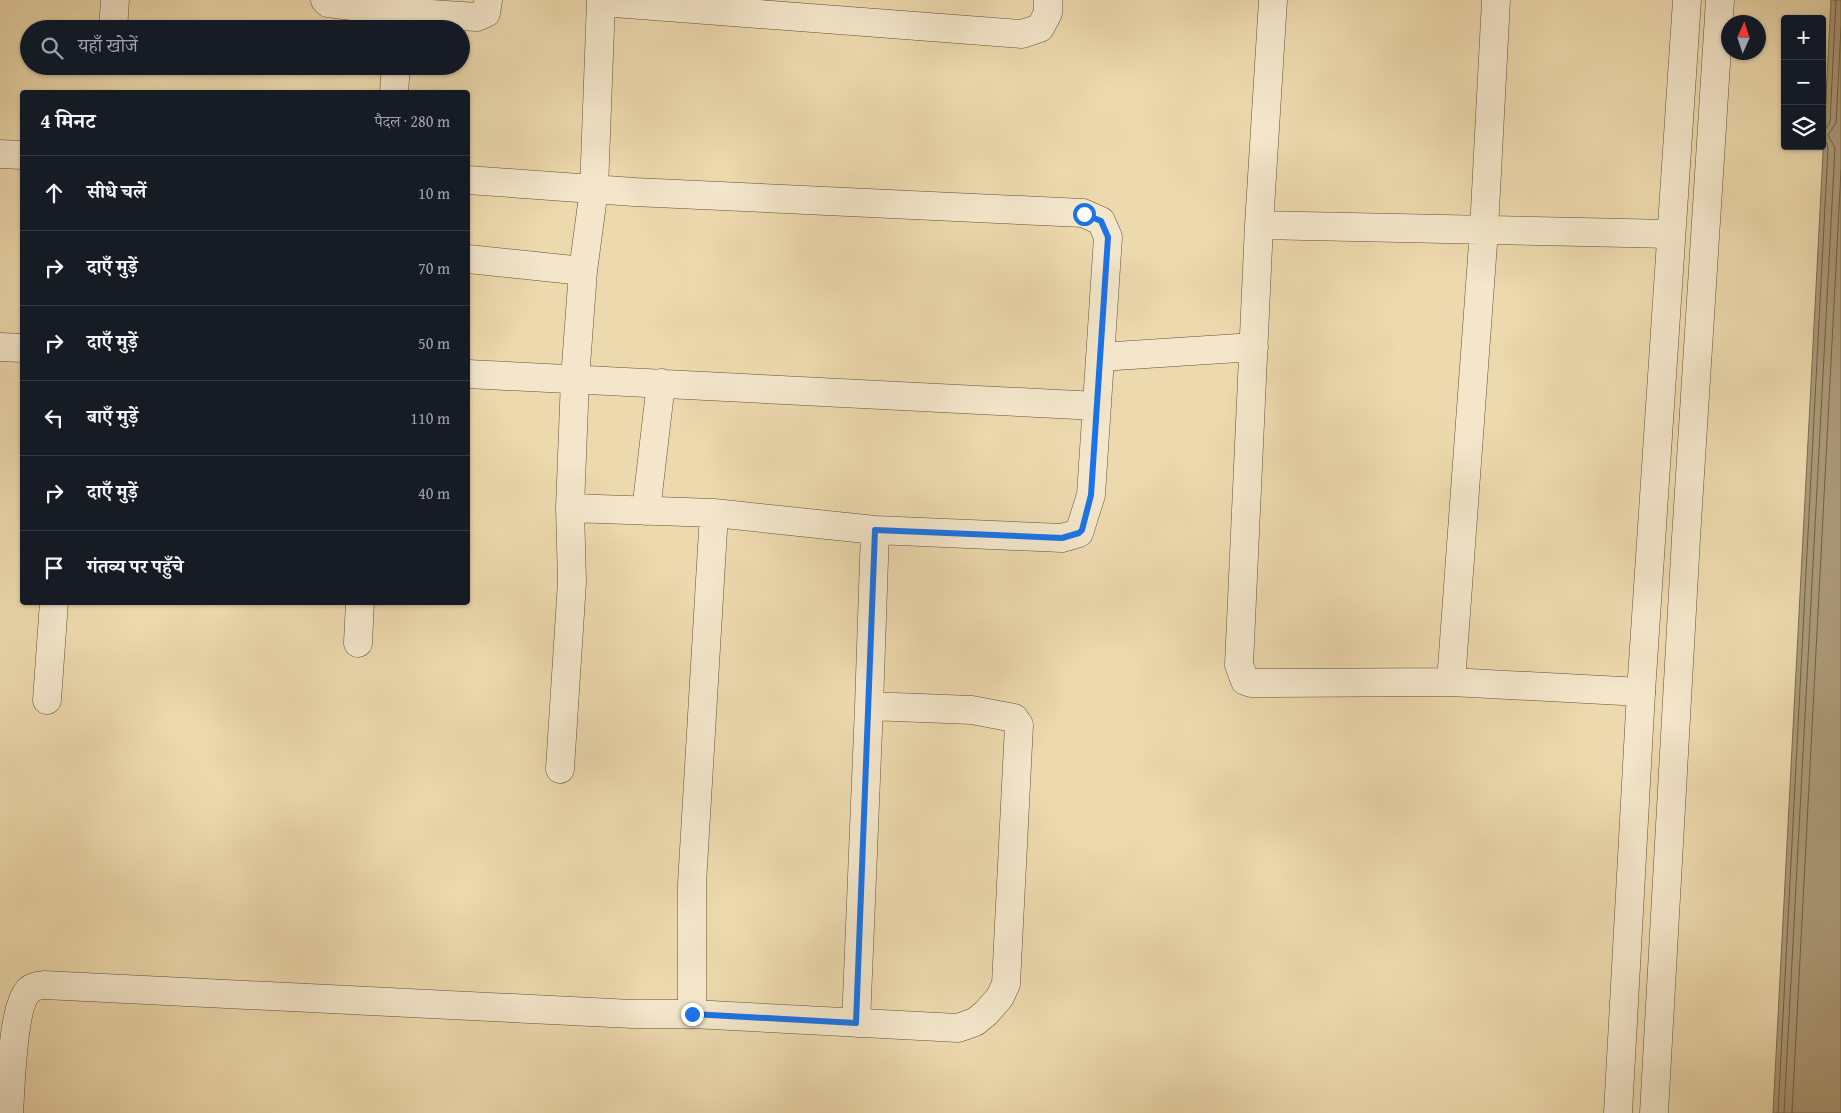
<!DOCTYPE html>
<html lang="hi">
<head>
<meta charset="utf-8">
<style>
  :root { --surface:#171b24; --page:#242831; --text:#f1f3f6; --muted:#9ea1a6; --line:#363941 }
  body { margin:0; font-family:"Gentium Book Plus","Noto Serif Devanagari",serif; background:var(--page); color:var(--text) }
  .controls { position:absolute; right:15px; top:15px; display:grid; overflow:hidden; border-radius:5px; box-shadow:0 1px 4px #0004 }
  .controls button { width:45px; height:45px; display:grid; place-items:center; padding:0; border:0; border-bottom:1px solid var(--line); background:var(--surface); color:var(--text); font:25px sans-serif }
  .compass { position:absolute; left:1721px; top:15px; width:45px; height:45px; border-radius:50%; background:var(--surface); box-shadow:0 1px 4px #0004; rotate:3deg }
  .stop { position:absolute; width:15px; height:15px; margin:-11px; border:4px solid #1a73e8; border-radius:50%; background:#fff }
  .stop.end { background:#1a73e8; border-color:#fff; box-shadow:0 1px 5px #0008 }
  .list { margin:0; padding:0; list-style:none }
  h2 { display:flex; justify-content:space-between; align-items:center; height:65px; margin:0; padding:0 20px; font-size:21px }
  h2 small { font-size:16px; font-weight:400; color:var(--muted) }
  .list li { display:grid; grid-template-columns:32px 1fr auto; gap:15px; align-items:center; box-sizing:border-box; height:75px; padding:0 20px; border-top:1px solid var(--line) }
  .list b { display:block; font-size:19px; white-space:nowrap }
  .list em { font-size:16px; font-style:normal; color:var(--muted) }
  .icon { flex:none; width:28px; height:28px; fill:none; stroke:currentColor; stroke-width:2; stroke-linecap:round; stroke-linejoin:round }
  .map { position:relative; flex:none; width:1841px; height:1113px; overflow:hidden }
  .search { position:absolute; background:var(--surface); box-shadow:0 1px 4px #0004; left:20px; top:20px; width:450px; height:55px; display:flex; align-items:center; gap:12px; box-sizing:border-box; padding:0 18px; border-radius:28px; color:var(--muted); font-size:19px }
  .panel { position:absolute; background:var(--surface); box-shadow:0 1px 4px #0004; left:20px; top:90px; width:450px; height:515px; border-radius:5px }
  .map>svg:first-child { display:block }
</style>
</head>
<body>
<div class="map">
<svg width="1841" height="1113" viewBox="0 0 1841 1113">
  <rect width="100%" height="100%" fill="#ecd9ad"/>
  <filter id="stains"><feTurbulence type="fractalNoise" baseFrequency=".004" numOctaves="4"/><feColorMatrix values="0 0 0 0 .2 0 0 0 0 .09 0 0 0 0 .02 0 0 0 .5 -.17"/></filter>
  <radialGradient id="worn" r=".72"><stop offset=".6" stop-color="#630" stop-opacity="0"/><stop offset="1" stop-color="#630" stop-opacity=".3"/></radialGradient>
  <path fill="#ac9b79" stroke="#7b6b51" d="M1831,0h10v1113h-68z"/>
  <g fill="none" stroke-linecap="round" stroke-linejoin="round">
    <path stroke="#6e6046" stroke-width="1" d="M1822,128l5,-1 3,-5 6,-122
      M1778,1113l50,-965 -1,-5 -5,-2
      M1784,1113l51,-965 -7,-13 8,-12 5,-96
      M1792,1113l49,-943"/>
    <g stroke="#60513a" stroke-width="29">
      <path id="minor" d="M325,0l3,3 72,9 77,5 9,-4 2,-13
        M601,2l421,32 18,-6 8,-15v-13
        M113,29l2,-29
        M394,92l2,-26
        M0,154l22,1
        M468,180l166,12 449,21 18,8 7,16 -17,258 -12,38 -17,5 -187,-8 -161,-17 -144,-5
        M1259,225l14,-225
        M468,259l115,12
        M0,347l22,1
        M1100,357l154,-10
        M468,374l629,32
        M646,511l15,-128
        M358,643l2,-41
        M1451,682l33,-452 12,-230
        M1641,692l-190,-10 -200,1 -6,-2 -6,-16 20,-440 412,9
        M47,700l7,-98
        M869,706l6,-176
        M560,769l12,-187 -2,-74 5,-129 8,-108 11,-82 7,-189
        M692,1014v-130l22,-371
        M9,1113c2,-26 3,-107 20,-123 4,-4 9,-4 15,-5l588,29h60l266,14 17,-6 11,-9 14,-16 6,-13 13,-259 -5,-7 -42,-8 -103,-4 -13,317"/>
    </g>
    <g stroke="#60513a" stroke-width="29">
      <path id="tertiary" d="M1618,1113l23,-421 46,-692
        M1654,1113l32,-575 34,-538"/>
    </g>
    <use href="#minor" stroke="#f3e6ca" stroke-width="28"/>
    <use href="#tertiary" stroke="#f3e6ca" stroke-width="28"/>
  </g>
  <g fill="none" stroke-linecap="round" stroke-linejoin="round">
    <path stroke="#1a73e8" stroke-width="6" d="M692,1014l164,9 19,-493 187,8 17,-5 3,-3 9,-35 17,-258 -7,-16 -17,-7"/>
  </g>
  <rect width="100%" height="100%" filter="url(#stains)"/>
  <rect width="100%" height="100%" fill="url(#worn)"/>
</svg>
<div class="controls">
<button>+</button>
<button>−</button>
<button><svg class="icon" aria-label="layers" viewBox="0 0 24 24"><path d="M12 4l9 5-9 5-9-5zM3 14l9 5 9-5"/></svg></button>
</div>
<svg class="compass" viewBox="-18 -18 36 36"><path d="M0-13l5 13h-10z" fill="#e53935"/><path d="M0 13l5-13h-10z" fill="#9ea1a6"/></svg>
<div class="stop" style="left:1084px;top:214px"></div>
<div class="stop end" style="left:692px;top:1014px"></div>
<div class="search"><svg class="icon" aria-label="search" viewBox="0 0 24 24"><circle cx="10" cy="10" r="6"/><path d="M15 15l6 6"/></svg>यहाँ खोजें</div>
<section class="panel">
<h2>4 मिनट<small>पैदल · 280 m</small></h2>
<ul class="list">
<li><svg class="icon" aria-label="ahead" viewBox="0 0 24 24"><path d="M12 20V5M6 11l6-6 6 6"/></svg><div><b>सीधे चलें</b></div><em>10 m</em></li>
<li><svg class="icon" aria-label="right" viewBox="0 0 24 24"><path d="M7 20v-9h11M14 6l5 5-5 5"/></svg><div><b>दाएँ मुड़ें</b></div><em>70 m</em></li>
<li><svg class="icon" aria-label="right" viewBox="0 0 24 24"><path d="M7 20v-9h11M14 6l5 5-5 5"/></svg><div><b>दाएँ मुड़ें</b></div><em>50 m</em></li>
<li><svg class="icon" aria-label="left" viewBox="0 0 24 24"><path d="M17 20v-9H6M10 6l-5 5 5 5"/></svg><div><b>बाएँ मुड़ें</b></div><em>110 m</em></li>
<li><svg class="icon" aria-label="right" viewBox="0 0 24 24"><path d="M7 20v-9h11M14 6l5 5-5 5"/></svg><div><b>दाएँ मुड़ें</b></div><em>40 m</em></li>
<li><svg class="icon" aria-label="arrive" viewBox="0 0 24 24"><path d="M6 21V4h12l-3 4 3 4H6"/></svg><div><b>गंतव्य पर पहुँचे</b></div></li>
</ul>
</section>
</div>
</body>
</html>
